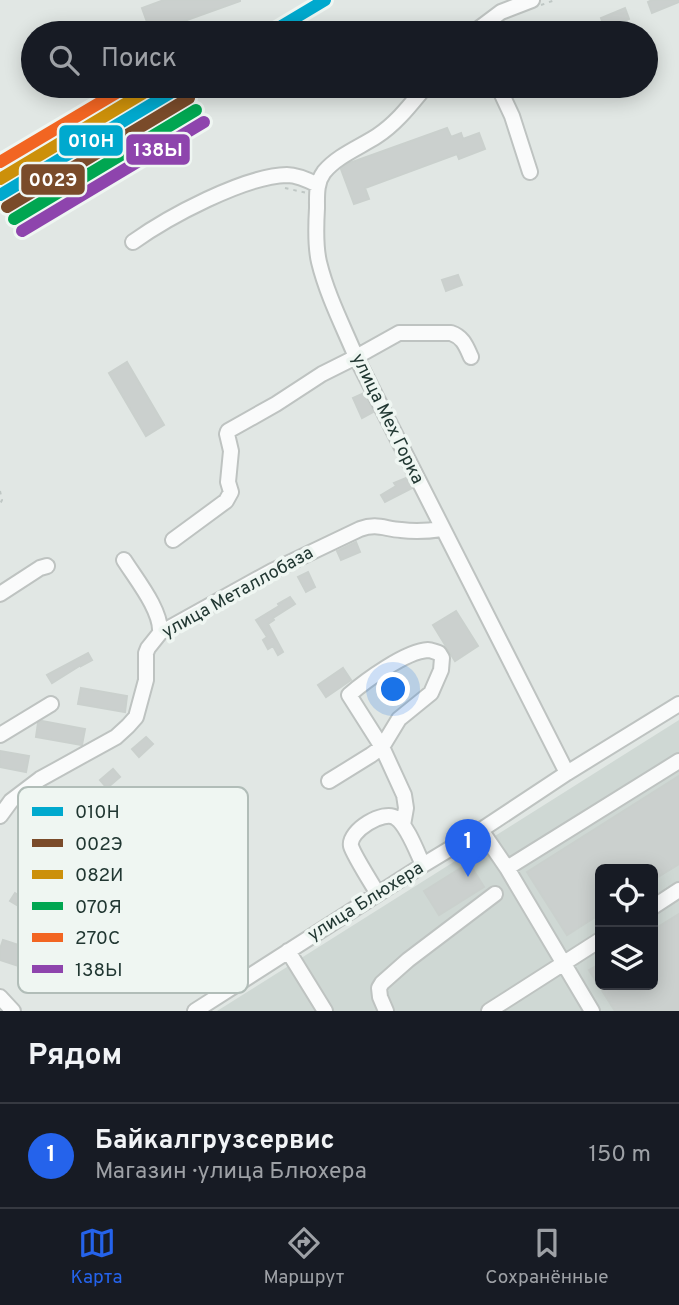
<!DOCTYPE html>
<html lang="ru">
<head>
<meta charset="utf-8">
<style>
  :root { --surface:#171b24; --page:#242831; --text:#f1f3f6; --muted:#9ea1a6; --line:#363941; --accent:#2563eb }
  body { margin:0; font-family:Overpass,sans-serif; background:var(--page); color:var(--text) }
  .controls { position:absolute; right:21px; bottom:21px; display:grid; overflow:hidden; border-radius:10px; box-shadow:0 4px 18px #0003 }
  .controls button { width:63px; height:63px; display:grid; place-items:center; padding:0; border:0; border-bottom:2px solid var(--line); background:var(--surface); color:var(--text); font:35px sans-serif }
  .you { position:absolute; left:394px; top:690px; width:24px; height:24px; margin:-18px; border:5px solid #fff; border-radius:50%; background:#1a73e8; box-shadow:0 0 0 10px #1a73e833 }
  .badge { display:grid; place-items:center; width:46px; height:46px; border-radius:50%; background:var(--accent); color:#fff; font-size:23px; font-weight:700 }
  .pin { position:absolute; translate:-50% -58px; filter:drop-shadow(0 2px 4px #0008) }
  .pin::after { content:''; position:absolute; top:37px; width:24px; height:21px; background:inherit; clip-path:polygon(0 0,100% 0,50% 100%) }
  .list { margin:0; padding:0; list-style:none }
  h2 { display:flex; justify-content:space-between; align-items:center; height:91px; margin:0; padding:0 28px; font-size:30px }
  h2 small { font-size:23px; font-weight:400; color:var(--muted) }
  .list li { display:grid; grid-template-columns:46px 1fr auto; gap:21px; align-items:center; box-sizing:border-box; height:105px; padding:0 28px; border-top:2px solid var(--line) }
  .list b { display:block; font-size:26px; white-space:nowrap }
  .list p { margin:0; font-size:23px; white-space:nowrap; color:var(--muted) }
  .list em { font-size:23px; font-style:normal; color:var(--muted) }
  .icon { flex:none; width:38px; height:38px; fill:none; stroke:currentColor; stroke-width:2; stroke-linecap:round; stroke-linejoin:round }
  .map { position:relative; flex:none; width:679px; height:1011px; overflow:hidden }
  .search { position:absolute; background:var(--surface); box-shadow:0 4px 18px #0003; left:21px; right:21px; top:21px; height:77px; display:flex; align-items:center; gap:18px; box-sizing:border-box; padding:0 24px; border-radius:38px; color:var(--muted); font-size:26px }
  .sheet { height:196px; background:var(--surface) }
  nav { display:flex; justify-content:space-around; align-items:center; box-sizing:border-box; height:98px; border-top:2px solid var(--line); background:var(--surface); font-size:19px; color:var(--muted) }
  nav a { display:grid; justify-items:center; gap:4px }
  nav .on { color:var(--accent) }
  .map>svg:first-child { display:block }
</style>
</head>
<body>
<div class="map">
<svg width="679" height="1011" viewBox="0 0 679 1011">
  <rect width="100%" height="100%" fill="#e1e7e4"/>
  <path fill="#cfd8d4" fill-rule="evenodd" d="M679,720v291h-462zM600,869h53v116h-53z"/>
  <path fill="#cbd0ce" stroke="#cad0cd" stroke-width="2" d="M164,0h76v1l-89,32 -9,-25z
    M652,0h27v2l-27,11 -4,-11z
    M625,8l4,11 -24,10 -4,-11z
    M447,128l4,9 10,-4 2,6 16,-6 6,16 -26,10 -2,-5 -92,34 4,11 -15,5 -13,-35 6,-5z
    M458,275l4,10 -16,6 -4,-11z
    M127,362l37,63 -18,11 -37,-63z
    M364,393l9,19 -11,6 -9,-20z
    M406,478l6,10 -27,14 -4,-7 15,-9 -2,-3z
    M356,542l4,10 -19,8 -4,-9z
    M308,572l7,15 -9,5 -8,-15z
    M290,597l5,7 -22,14 1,2 -6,4 15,28 -5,3 -5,-9 -5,3 -5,-9 4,-3 -11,-17 23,-14 -1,-2z
    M456,611l22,35 -23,15 -22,-36z
    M88,653l4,7 -11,6v-1l-29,18 -5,-8z
    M343,668l8,12 -25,17 -8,-12z
    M81,688l46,8 -2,16 -47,-8z
    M42,721l43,8 -3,16 -46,-8 2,-14z
    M146,737l7,7 -14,13 -7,-8z
    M0,751l29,5 -3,16 -26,-5z
    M113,769l7,8 -13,11 -7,-8z
    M679,776v88l-26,16v-11h-53v45l-33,21 -40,-63z
    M469,863l15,24 -45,28 -15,-24z
    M15,893l43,26 -5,8 -43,-26z
    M679,914v97h-64l-26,-41 11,-6v21h53v-55z
    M3,940l46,15 -6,19 -43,-14v-11z"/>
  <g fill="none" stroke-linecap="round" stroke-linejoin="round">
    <g stroke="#bec3c1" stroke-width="18">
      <path id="minor" d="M473,33l28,-21 31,-12
        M426,86c-15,18 -29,37 -49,50 -17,11 -40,20 -53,36 -8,11 -7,23 -7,36 -1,17 -2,37 2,54 8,33 24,64 37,95l211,416
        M498,86l14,30 18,56
        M0,171l100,-63 11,-22
        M133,242c35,-25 111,-66 154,-67 10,0 21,5 31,10
        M173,540l53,-39 5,-9 -3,-10 3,-31 -4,-17 1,-3 48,-27 46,-30 34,-17 43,-24h52c12,4 15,13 20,24
        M124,560c12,19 38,51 36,73
        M0,594l40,-26 7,-2
        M0,735l51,-31
        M329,781l42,-26 11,-8 17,-28 32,-26 10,-23 1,-12 -3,-5c-4,-1 -8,-3 -11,-3 -22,1 -63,31 -79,45l33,52 22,48 2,13 -3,17
        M0,816l11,-15 29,-22 76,-42 12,-11 8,-9 10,-37v-27l2,-5 12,-15 112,-62 88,-42c17,-6 25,0 41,1 14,2 28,1 41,-1
        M481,830l26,38 85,143
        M507,868l172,-107
        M378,894c-6,-10 -25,-40 -27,-48 -3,-15 33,-37 45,-28 11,7 21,34 27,47
        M653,907l26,-17
        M288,951l37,60
        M0,997l13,14
        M195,1011l228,-146 58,-35 86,-57 112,-69
        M386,1011l-6,-14 -1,-9 3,-5 26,-23 87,-66
        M489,1011l111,-71"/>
    </g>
    <path stroke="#bfc7c4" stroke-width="2" stroke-dasharray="3.5 5" stroke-linecap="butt" d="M541,5l14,-5
      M285,188l22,5
      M0,491l2,9 -2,4"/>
    <use href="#minor" stroke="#fafbfb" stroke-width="14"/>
    <g stroke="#eff6f2" stroke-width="18">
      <path id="rail-1" d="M270,33l55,-33
        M0,195l182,-109"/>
    </g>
    <g stroke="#eff6f2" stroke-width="18">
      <path id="rail-2" d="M7,207l182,-109"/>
    </g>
    <g stroke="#eff6f2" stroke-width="18">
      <path id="rail-3" d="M0,179l155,-93"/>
    </g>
    <g stroke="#eff6f2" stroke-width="18">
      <path id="rail-4" d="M14,219l182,-109"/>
    </g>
    <g stroke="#eff6f2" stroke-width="18">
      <path id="rail-5" d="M0,162l128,-76"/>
    </g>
    <g stroke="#eff6f2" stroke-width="18">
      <path id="rail-6" d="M22,231l182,-109"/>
    </g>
    <use href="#rail-1" stroke="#00a9ce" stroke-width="12"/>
    <use href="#rail-2" stroke="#7a4b2a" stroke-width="12"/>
    <use href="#rail-3" stroke="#cc900a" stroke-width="12"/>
    <use href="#rail-4" stroke="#00a651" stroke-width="12"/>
    <use href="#rail-5" stroke="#f26522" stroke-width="12"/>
    <use href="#rail-6" stroke="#8e44ad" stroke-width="12"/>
  </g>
  <g text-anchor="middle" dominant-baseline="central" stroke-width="7" stroke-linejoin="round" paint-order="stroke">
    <g font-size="18" fill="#213732" stroke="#eff6f2">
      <text transform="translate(387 419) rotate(64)">улица Мех Горка</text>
      <text transform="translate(238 593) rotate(-29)">улица Металлобаза</text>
      <text transform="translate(366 902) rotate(-32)">улица Блюхера</text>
    </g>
  </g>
  <rect x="18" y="787" width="230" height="206" rx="10" fill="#eff6f2" stroke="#b1bdb8" stroke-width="2"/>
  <rect x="32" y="807" width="31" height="9" fill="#00a9ce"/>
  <rect x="32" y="839" width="31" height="8" fill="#7a4b2a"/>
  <rect x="32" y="870" width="31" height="9" fill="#cc900a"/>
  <rect x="32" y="902" width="31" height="8" fill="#00a651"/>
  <rect x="32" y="933" width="31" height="9" fill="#f26522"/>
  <rect x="32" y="965" width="31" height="8" fill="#8e44ad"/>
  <g font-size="19" fill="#213732">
    <text x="75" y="818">010Н</text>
    <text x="75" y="850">002Э</text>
    <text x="75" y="881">082И</text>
    <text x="75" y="913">070Я</text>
    <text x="75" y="944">270С</text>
    <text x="75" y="976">138Ы</text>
  </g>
  <g stroke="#eff6f2" stroke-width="2.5">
    <rect x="58" y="124" width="66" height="33" rx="7" fill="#00a9ce"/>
    <rect x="125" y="133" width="66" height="33" rx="7" fill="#8e44ad"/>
    <rect x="20" y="163" width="66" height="33" rx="7" fill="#7a4b2a"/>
  </g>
  <g font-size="19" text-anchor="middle" font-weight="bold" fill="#fff">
    <text x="91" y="147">010Н</text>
    <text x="158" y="156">138Ы</text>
    <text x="53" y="186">002Э</text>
  </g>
</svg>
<div class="controls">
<button><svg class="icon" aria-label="locate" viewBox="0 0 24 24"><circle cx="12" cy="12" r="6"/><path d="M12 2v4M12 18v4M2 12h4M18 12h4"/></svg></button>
<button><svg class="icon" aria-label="layers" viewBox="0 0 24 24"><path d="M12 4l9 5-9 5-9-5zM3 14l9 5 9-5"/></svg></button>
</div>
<div class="you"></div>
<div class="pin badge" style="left:468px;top:877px">1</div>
<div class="search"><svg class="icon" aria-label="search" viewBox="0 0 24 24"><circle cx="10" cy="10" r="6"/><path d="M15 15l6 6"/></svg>Поиск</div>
</div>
<section class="sheet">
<h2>Рядом<small></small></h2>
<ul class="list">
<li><span class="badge">1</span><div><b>Байкалгрузсервис</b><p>Магазин · улица Блюхера</p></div><em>150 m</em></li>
</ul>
</section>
<nav>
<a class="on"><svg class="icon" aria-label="map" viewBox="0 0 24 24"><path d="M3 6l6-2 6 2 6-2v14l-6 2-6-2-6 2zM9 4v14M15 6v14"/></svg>Карта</a>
<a><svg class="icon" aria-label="directions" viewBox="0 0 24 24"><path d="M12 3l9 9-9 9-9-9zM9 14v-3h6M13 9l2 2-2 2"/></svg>Маршрут</a>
<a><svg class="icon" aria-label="saved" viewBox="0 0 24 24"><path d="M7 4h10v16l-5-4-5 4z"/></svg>Сохранённые</a>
</nav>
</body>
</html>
